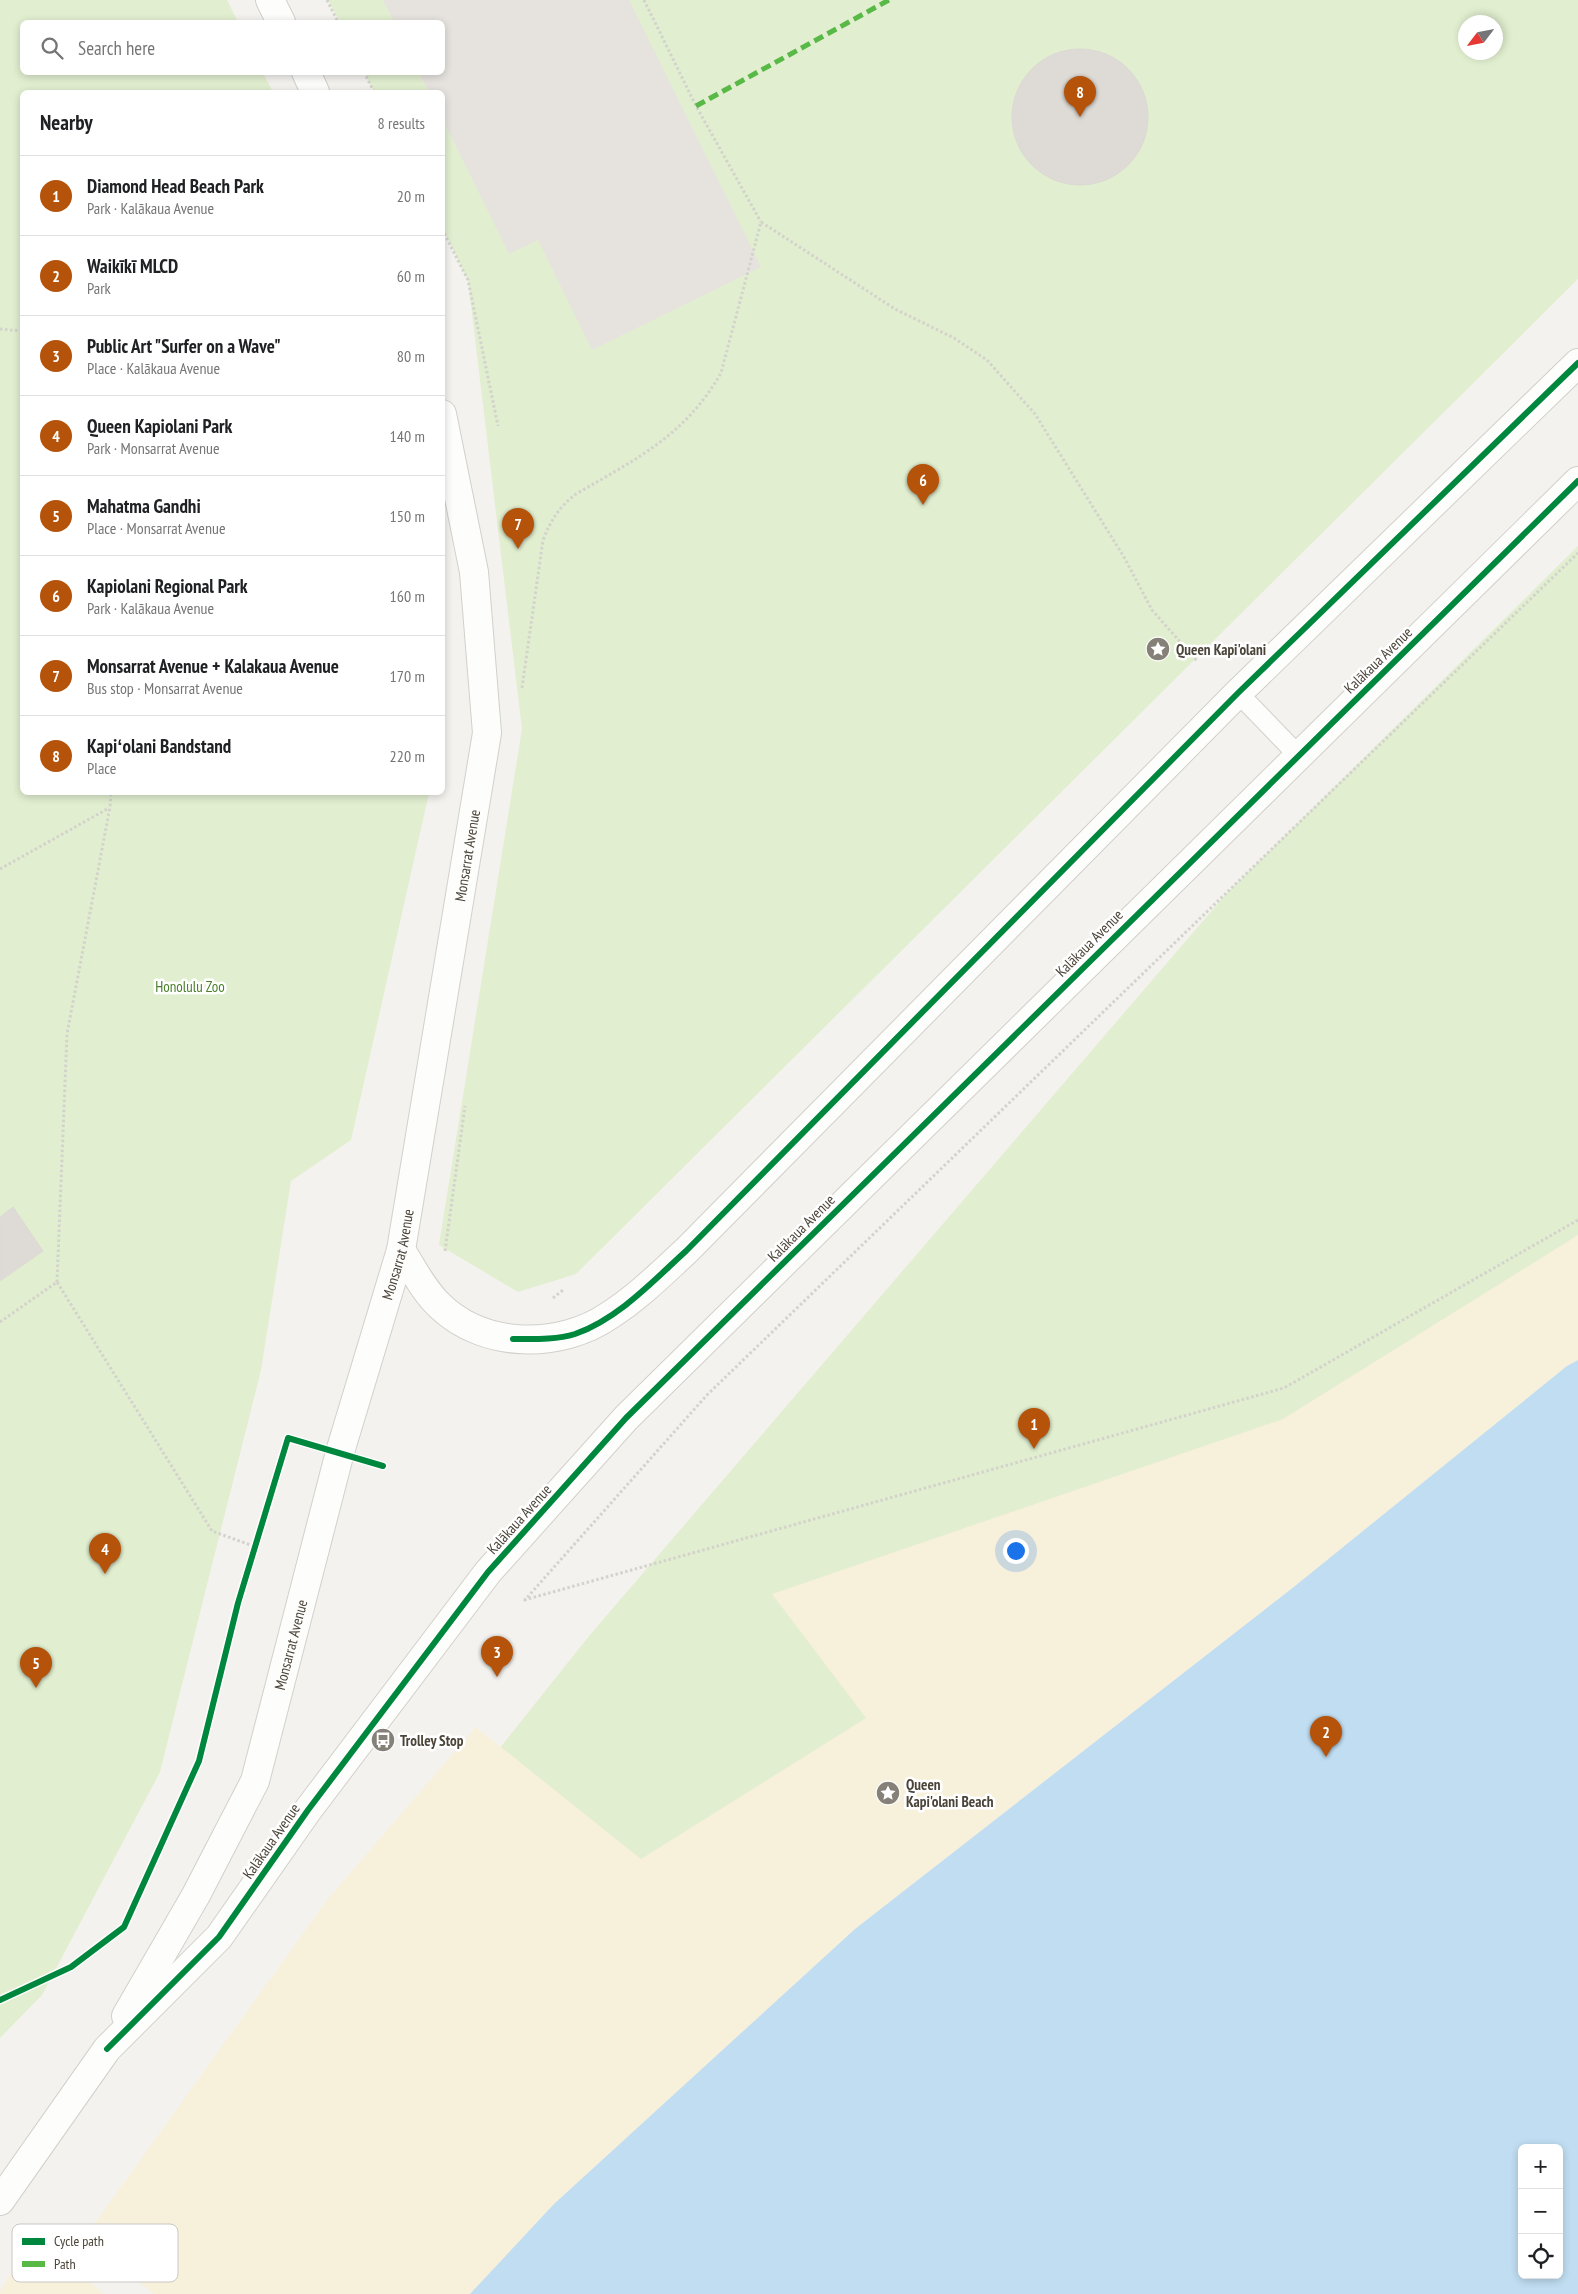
<!DOCTYPE html>
<html lang="en">
<head>
<meta charset="utf-8">
<style>
  :root { --surface:#fff; --page:#f6f6f6; --text:#202124; --muted:#757577; --line:#e0e0e0; --accent:#b45309 }
  body { margin:0; font-family:"PT Sans Narrow",sans-serif; background:var(--page); color:var(--text) }
  .controls { position:absolute; right:15px; bottom:15px; display:grid; overflow:hidden; border-radius:8px; box-shadow:0 2px 8px #0003 }
  .controls button { width:45px; height:45px; display:grid; place-items:center; padding:0; border:0; border-bottom:1px solid var(--line); background:var(--surface); color:var(--text); font:25px sans-serif }
  .compass { position:absolute; left:1458px; top:15px; width:45px; height:45px; border-radius:50%; background:var(--surface); box-shadow:0 2px 8px #0003; rotate:238deg }
  .you { position:absolute; left:1015px; top:1550px; width:18px; height:18px; margin:-12px; border:4px solid #fff; border-radius:50%; background:#1a73e8; box-shadow:0 0 0 8px #1a73e833 }
  .badge { display:grid; place-items:center; width:32px; height:32px; border-radius:50%; background:var(--accent); color:#fff; font-size:16px; font-weight:700 }
  .pin { position:absolute; translate:-50% -41px; filter:drop-shadow(0 1px 2px #0008) }
  .pin::after { content:''; position:absolute; top:26px; width:18px; height:15px; background:inherit; clip-path:polygon(0 0,100% 0,50% 100%) }
  .list { margin:0; padding:0; list-style:none }
  h2 { display:flex; justify-content:space-between; align-items:center; height:65px; margin:0; padding:0 20px; font-size:21px }
  h2 small { font-size:16px; font-weight:400; color:var(--muted) }
  .list li { display:grid; grid-template-columns:32px 1fr auto; gap:15px; align-items:center; box-sizing:border-box; height:80px; padding:0 20px; border-top:1px solid var(--line) }
  .list b { display:block; font-size:19px; white-space:nowrap }
  .list p { margin:0; font-size:16px; white-space:nowrap; color:var(--muted) }
  .list em { font-size:16px; font-style:normal; color:var(--muted) }
  .icon { flex:none; width:28px; height:28px; fill:none; stroke:currentColor; stroke-width:2; stroke-linecap:round; stroke-linejoin:round }
  .map { position:relative; flex:none; width:1578px; height:2294px; overflow:hidden }
  .search { position:absolute; background:var(--surface); box-shadow:0 2px 8px #0003; left:20px; top:20px; width:425px; height:55px; display:flex; align-items:center; gap:12px; box-sizing:border-box; padding:0 18px; border-radius:8px; color:var(--muted); font-size:19px }
  .panel { position:absolute; background:var(--surface); box-shadow:0 2px 8px #0003; left:20px; top:90px; width:425px; height:705px; border-radius:8px }
  .map>svg:first-child { display:block }
</style>
</head>
<body>
<div class="map">
<svg width="1578" height="2294" viewBox="0 0 1578 2294">
  <rect width="100%" height="100%" fill="#f4f2ee"/>
  <path fill="#e1eecf" fill-rule="evenodd" d="M0,0h227l11,22h-216v50l241,1 10,19h-251v700l407,1 -78,347 -60,41 -30,189 -101,402 -118,223 -42,43z
    M328,0h1250v279l-1002,995 -58,18 -79,-47 83,-516 -54,-449 -25,-51 -1,-137h-68l-9,-19 77,-1v-50h-102zM1466,22h30v30h-30z
    M1578,546v716l-1443,945 454,-571 638,-743z"/>
  <path fill="#f7f0da" d="M1578,1235v125l-11,6 -272,220 -440,343 -301,275 -84,90h-316l-69,-57 242,-337 149,-173 165,132 225,-141 -94,-124 511,-175z
    M29,2245l37,18 38,31h-104v-3z"/>
  <path fill="#e6e3df" d="M383,0h246l132,267 -169,83 -54,-110 -29,14 -66,-134 -1,-28h-13l-10,-19 23,-1v-50h-48z"/>
  <path fill="#c0ddf1" fill-rule="evenodd" d="M1578,1360v934h-1108l84,-90 301,-275 440,-343 272,-220zM1522,2148h37v127h-37z"/>
  <path fill="#dedbd6" stroke="#dcd9d4" d="M1012 117a68 68 0 1 1 136 0a68 68 0 1 1-136 0Z
    M13,1207l30,44 -43,30v-64z"/>
  <g fill="none" stroke-linecap="round" stroke-linejoin="round">
    <g stroke="#d2d0cb" stroke-width="21">
      <path id="service" d="M1238,693l60,62"/>
    </g>
    <g stroke="#d2d0cb" stroke-width="30">
      <g id="tertiary">
        <path d="M270,0l11,22"/>
        <path d="M306,72l9,20"/>
        <path d="M401,1250c12,19 23,41 39,56 45,43 121,43 170,9 28,-18 52,-42 76,-64l552,-558 340,-330"/>
        <path id="s1" d="M126,2016l70,-121 59,-114 85,-329 61,-202 86,-517 -13,-161 -32,-158"/>
        <path d="M0,2201l107,-152 112,-112 89,-127 180,-238 138,-154 952,-937"/>
      </g>
    </g>
    <path stroke="#d3d2cc" stroke-width="3" stroke-dasharray="2.5 2.5" stroke-linecap="butt" d="M327,0l11,22
      M644,0l52,106 65,116
      M364,72l10,20
      M442,229l26,51 30,146
      M0,329l22,2
      M522,688l21,-148c8,-20 16,-33 33,-46 60,-35 109,-58 145,-121l40,-151 134,87 59,29 33,22 48,54 89,143 28,53 45,51
      M0,869l109,-61
      M445,1251l20,-145
      M57,1282l10,-248 43,-227 1,-15
      M553,1298l10,-8
      M0,1322l57,-40 155,249 44,16
      M524,1600l760,-212 294,-168
      M524,1601l183,-206 871,-842"/>
    <use href="#service" stroke="#fdfdfc" stroke-width="19"/>
    <use href="#tertiary" stroke="#fdfdfc" stroke-width="28"/>
    <path stroke="#58b947" stroke-width="5" stroke-dasharray="10 5" stroke-linecap="butt" d="M696,106l193,-106"/>
    <g stroke="#fff" stroke-width="9">
      <path id="cycleway" d="M513,1339c20,0 43,1 62,-5 43,-15 78,-53 111,-83l552,-558 340,-330
        M0,2000l71,-33 53,-40 75,-166 39,-158 50,-165 95,28
        M107,2049l112,-112 89,-127 180,-238 138,-154 952,-937"/>
    </g>
    <use href="#cycleway" stroke="#00873e" stroke-width="6"/>
  </g>
  <defs>
    <g id="sight-disc" transform="scale(1.25)"><circle r="9.5" fill="#868178" stroke="#fff"/><path d="M0-6L1.8-2.2L6-1.7L2.9 1.2L3.7 5.4L0 3.3L-3.7 5.4L-2.9 1.2L-6-1.7L-1.8-2.2Z" fill="#fff"/></g>
    <g id="bus-disc" transform="scale(1.25)"><circle r="9.5" fill="#868178" stroke="#fff"/><path d="M-5-6H5V4H4V6H2V4H-2V6H-4V4H-5ZM-3.5-4V0h7V-4ZM-3.5 1.2v1.5H-2V1.2ZM2 1.2v1.5H3.5V1.2Z" fill="#fff"/></g>
  </defs>
  <g fill-rule="evenodd">
    <use href="#sight-disc" x="1158" y="649"/>
    <use href="#bus-disc" x="383" y="1740"/>
    <use href="#sight-disc" x="888" y="1793"/>
  </g>
  <g text-anchor="middle" dominant-baseline="central" stroke-width="5" stroke-linejoin="round" paint-order="stroke">
    <g font-size="15" font-weight="bold" fill="#4b4439" stroke="#fff" text-anchor="start">
      <text x="1176" y="649">Queen Kapi'olani</text>
      <text x="400" y="1740">Trolley Stop</text>
      <text x="906" y="1784">Queen<tspan x="906" dy="17">Kapi'olani Beach</tspan></text>
    </g>
    <g font-size="15" fill="#4b4439" stroke="#fff">
      <text transform="translate(1378 660) rotate(-44)">Kalākaua Avenue</text>
      <text stroke="none"><textPath href="#s1" startOffset="1219">Monsarrat Avenue</textPath></text>
      <text transform="translate(1089 943) rotate(-45)">Kalākaua Avenue</text>
      <text transform="translate(801 1228) rotate(-45)">Kalākaua Avenue</text>
      <text stroke="none"><textPath href="#s1" startOffset="814">Monsarrat Avenue</textPath></text>
      <text transform="translate(519 1519) rotate(-48)">Kalākaua Avenue</text>
      <text stroke="none"><textPath href="#s1" startOffset="409">Monsarrat Avenue</textPath></text>
      <text transform="translate(271 1841) rotate(-55)">Kalākaua Avenue</text>
    </g>
    <g font-size="15" fill="#4a7f2a" stroke="#fff">
      <text x="190" y="986">Honolulu Zoo</text>
    </g>
  </g>
  <rect x="12" y="2224" width="166" height="58" rx="8" fill="#fff" stroke="#c9c7c4" stroke-width="1"/>
  <rect x="22" y="2238" width="23" height="7" fill="#00873e"/>
  <rect x="22" y="2261" width="23" height="6" fill="#58b947"/>
  <g font-size="14" fill="#4b4439">
    <text x="54" y="2246">Cycle path</text>
    <text x="54" y="2269">Path</text>
  </g>
</svg>
<div class="controls">
<button>+</button>
<button>−</button>
<button><svg class="icon" aria-label="locate" viewBox="0 0 24 24"><circle cx="12" cy="12" r="6"/><path d="M12 2v4M12 18v4M2 12h4M18 12h4"/></svg></button>
</div>
<svg class="compass" viewBox="-18 -18 36 36"><path d="M0-13l5 13h-10z" fill="#e53935"/><path d="M0 13l5-13h-10z" fill="#757577"/></svg>
<div class="you"></div>
<div class="pin badge" style="left:1034px;top:1449px">1</div>
<div class="pin badge" style="left:1326px;top:1757px">2</div>
<div class="pin badge" style="left:497px;top:1677px">3</div>
<div class="pin badge" style="left:105px;top:1574px">4</div>
<div class="pin badge" style="left:36px;top:1688px">5</div>
<div class="pin badge" style="left:923px;top:505px">6</div>
<div class="pin badge" style="left:518px;top:549px">7</div>
<div class="pin badge" style="left:1080px;top:117px">8</div>
<div class="search"><svg class="icon" aria-label="search" viewBox="0 0 24 24"><circle cx="10" cy="10" r="6"/><path d="M15 15l6 6"/></svg>Search here</div>
<section class="panel">
<h2>Nearby<small>8 results</small></h2>
<ul class="list">
<li><span class="badge">1</span><div><b>Diamond Head Beach Park</b><p>Park · Kalākaua Avenue</p></div><em>20 m</em></li>
<li><span class="badge">2</span><div><b>Waikīkī MLCD</b><p>Park</p></div><em>60 m</em></li>
<li><span class="badge">3</span><div><b>Public Art &quot;Surfer on a Wave&quot;</b><p>Place · Kalākaua Avenue</p></div><em>80 m</em></li>
<li><span class="badge">4</span><div><b>Queen Kapiolani Park</b><p>Park · Monsarrat Avenue</p></div><em>140 m</em></li>
<li><span class="badge">5</span><div><b>Mahatma Gandhi</b><p>Place · Monsarrat Avenue</p></div><em>150 m</em></li>
<li><span class="badge">6</span><div><b>Kapiolani Regional Park</b><p>Park · Kalākaua Avenue</p></div><em>160 m</em></li>
<li><span class="badge">7</span><div><b>Monsarrat Avenue + Kalakaua Avenue</b><p>Bus stop · Monsarrat Avenue</p></div><em>170 m</em></li>
<li><span class="badge">8</span><div><b>Kapiʻolani Bandstand</b><p>Place</p></div><em>220 m</em></li>
</ul>
</section>
</div>
</body>
</html>
